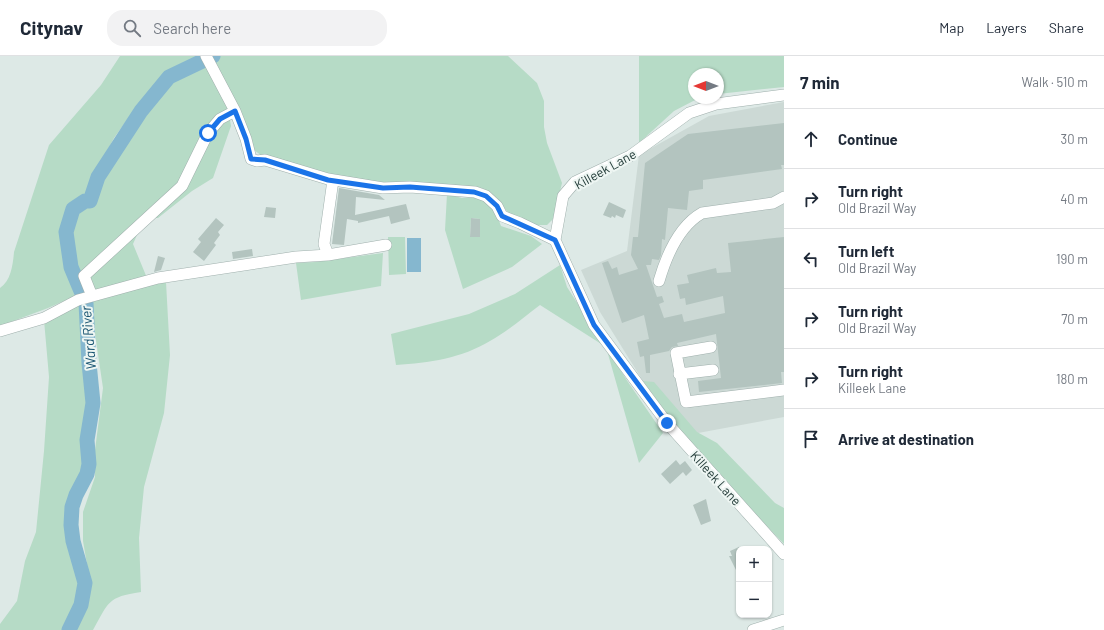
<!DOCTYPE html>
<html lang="en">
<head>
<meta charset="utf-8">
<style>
  :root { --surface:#fff; --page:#f2f2f3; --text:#1f2937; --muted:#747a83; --line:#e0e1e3 }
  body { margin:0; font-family:Barlow,sans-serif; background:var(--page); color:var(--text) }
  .controls { position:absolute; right:12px; bottom:12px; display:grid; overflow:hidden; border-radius:8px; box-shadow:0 1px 3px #0004 }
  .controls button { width:36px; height:36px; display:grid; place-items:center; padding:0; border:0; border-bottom:1px solid var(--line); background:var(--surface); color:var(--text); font:20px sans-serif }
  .compass { position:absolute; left:688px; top:12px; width:36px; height:36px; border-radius:50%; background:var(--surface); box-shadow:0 1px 3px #0004; rotate:270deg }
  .stop { position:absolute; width:12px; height:12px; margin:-9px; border:3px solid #1a73e8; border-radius:50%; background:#fff }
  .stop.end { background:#1a73e8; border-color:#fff; box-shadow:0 1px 4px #0008 }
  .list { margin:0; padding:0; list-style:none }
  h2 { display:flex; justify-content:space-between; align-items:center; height:52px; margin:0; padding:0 16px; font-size:17px }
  h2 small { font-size:13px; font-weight:400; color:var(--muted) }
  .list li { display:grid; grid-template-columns:26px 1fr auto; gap:12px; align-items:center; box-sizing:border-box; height:60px; padding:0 16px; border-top:1px solid var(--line) }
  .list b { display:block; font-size:15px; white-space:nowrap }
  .list p { margin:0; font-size:13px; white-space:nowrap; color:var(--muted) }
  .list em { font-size:13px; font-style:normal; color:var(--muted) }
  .icon { flex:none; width:22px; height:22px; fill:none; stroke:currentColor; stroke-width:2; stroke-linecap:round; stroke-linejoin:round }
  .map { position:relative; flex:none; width:784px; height:574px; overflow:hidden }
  header { display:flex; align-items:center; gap:24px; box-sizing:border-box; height:56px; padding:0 20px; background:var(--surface); border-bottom:1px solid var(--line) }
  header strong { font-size:19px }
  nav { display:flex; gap:22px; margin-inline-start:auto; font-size:14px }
  .search { width:280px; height:36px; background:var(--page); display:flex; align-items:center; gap:10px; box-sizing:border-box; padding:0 14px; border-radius:16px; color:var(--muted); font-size:15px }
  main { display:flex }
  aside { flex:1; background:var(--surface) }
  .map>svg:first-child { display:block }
</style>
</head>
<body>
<header>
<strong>Citynav</strong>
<div class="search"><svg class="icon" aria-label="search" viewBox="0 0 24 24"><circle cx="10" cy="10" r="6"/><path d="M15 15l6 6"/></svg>Search here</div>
<nav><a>Map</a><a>Layers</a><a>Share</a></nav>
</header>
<main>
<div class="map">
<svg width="784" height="574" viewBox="0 0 784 574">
  <rect width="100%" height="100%" fill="#dde9e6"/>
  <path fill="#ccd9d5" d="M784,46v315l-102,19 -39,-55 -43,-69 -19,-42 46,-19 12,-96 70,-39z"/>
  <path fill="#b6dbc6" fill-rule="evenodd" d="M120,0h84l-37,19 -30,31 -23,32 -20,38 -6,19 -21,13c-8,38 -4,52 8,88l-27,12 -48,18v-38c11,-7 13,-24 14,-36l35,-107 52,-60z
    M219,0h289l29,27 7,18v26l3,16 15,40 -9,36 -6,6h-12l-26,-11 -12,-16 -15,-10 -35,-4h-67l-60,-11 -58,-17 -8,-6 -20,-50 -20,-41z
    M639,0h145v31l-66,7v-20h-24v24h5l-25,13 -35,32z
    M206,7l21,40 4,23 -18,52 -21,13 -34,27h-5l-16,17 -4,9 14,34 -62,17c-11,-25 -35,-85 7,-93l8,-24 43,-67 27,-32z
    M447,138l15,4 18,-1 14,11 7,18 30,10 11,8 -30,23 -49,22 -18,-59zM471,162l9,1v18l-10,-1z
    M388,181h17l1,37 -17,1z
    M383,197l-2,33 -80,14 -5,-37 19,-1z
    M560,209l7,22 61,95 35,51 -24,30 -33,-116 -66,-42c-16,12 -32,26 -50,36 -28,17 -61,22 -94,24l-5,-31 78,-20 46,-20z
    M166,226l4,73 -6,58 -20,74 -5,51 2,54c-34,5 -32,10 -48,38h-21l12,-24 5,-30 -6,-35v-29l12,-35v-27l8,-62 -13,-88 26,-8z
    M82,246l4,62 5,37 -6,41 1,20 -2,13 -8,16 -6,19v24l4,25 7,24 -3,21 -13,26h-65v-6l17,-23 8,-40 11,-29 8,-81 5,-74 -5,-57z
    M643,325l11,1 43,50 20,11 58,60 9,5v36l-110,-115z"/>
  <path fill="#85b7cf" d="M407,182h14v34h-14z"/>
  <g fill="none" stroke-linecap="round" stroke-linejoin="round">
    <path stroke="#85b7cf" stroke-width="15" d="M69,574l12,-25 4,-22 -12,-42 -2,-16 1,-18 4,-12 11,-21 2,-10 -2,-24 6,-37 -4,-40 -3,-60 -15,-36 -5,-35 7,-23 12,-8h5l8,-24 43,-66 28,-34 44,-21"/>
  </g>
  <path fill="#b3c4bf" d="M784,67v42h-3l1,4 -79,11v9l-14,2 -2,19 -19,-2 -3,32 -3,-1 -1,16 -2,5 -7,-1 -1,6h-5l11,32 5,-1 2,6 -5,2 5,14 18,-4 2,8 41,-9 -2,-17 -37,9 -1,-7 -5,1 -3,-14 12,-2 -2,-8 29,-7 1,5 14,-1 -3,-29 56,-6v135h-3l1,11 -83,9 -1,-11 23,-3 -5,-44 -39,9 1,3 -6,1 -3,4 -19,4v18h-4l-2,-17 -4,1 -3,-15 12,-3 -5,-24 -22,8 -20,-60 6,-2 4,8 5,-2 2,8 19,-6 -7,-14 2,-18h5l7,-74 43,-29z
    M339,132l40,7 6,5 -29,-3 -1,18 51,-11 4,15 -19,5 -2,-8 -31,7v-2l-11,-2 -3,26 -12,-1z
    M609,146l17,8 -3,8 -7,-3 -1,3 -3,-2 -1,2 -8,-3z
    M266,151l10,1 -1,10 -11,-1z
    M216,162l8,7 -6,7 2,3 -6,8 2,2 -12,16 -11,-9 8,-10 -3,-3z
    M471,162l9,1v18h-10z
    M252,193l1,7 -20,3 -1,-7z
    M158,200l7,2 -4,12 -7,2z
    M676,404l4,5 5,-4 7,9 -6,6 -3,-4 -13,12 -9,-10z
    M706,443l5,22 -10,4 -8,-20z
    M739,491v29l-10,-20h3l-2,-5z"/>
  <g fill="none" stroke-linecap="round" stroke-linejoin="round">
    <g stroke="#a0b0ad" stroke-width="12">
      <path id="minor" d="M206,0l29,55 11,28 5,20 6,2 8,-1 63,19 55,9 27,-1 65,5 11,4 11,10 5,10 18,7 35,17
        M784,39l-68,9 -27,9 -59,43 -55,26 -12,14 -8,44 39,85 73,98 117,131
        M328,199l-4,-11 9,-64
        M659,225c7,-24 20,-55 43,-68l71,-10 11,-6
        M92,240l-8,-20 98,-90 26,-53 12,-14 15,-8
        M0,275l44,-13 34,-18 80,-22 138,-21 32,-2 58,-10
        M711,291l-35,6 10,49 98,-12
        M679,318l34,-4
        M753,574l31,-10"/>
    </g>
    <use href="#minor" stroke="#fff" stroke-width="11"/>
  </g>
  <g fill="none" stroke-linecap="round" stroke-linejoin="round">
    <path stroke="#1a73e8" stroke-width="5" d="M208,77l12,-14 15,-8 11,28 5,20 14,1 63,20 55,8 27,-1 64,5 12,4 11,10 5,10 53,24 39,85 73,98"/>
  </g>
  <g text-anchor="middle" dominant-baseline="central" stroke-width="4" stroke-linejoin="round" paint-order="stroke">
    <g font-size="13" fill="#1f3835" stroke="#eef6f3">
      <text transform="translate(605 113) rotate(-29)">Killeek Lane</text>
      <text transform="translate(716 422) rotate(48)">Killeek Lane</text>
    </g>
    <g font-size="14" font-style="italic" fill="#1b5673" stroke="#eef6f3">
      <text transform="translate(88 282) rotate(-95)">Ward River</text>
    </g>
  </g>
</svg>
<div class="controls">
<button>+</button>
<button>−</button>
</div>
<svg class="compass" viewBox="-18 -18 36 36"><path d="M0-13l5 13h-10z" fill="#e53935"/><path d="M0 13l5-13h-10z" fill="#747a83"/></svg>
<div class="stop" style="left:208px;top:77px"></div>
<div class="stop end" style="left:667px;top:367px"></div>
</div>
<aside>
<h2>7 min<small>Walk · 510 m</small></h2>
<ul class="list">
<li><svg class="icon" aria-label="ahead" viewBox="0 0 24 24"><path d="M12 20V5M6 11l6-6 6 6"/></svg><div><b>Continue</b></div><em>30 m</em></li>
<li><svg class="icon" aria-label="right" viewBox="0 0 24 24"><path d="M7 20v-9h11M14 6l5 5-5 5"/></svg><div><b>Turn right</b><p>Old Brazil Way</p></div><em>40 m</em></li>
<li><svg class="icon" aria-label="left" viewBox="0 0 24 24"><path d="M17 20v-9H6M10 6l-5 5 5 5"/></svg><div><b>Turn left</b><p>Old Brazil Way</p></div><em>190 m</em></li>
<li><svg class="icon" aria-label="right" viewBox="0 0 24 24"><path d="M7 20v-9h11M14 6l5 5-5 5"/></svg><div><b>Turn right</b><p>Old Brazil Way</p></div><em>70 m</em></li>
<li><svg class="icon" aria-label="right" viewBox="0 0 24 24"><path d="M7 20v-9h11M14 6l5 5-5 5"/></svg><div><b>Turn right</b><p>Killeek Lane</p></div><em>180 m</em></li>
<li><svg class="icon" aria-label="arrive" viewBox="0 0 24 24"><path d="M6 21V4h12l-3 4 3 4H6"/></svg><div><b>Arrive at destination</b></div></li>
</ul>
</aside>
</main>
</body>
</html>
